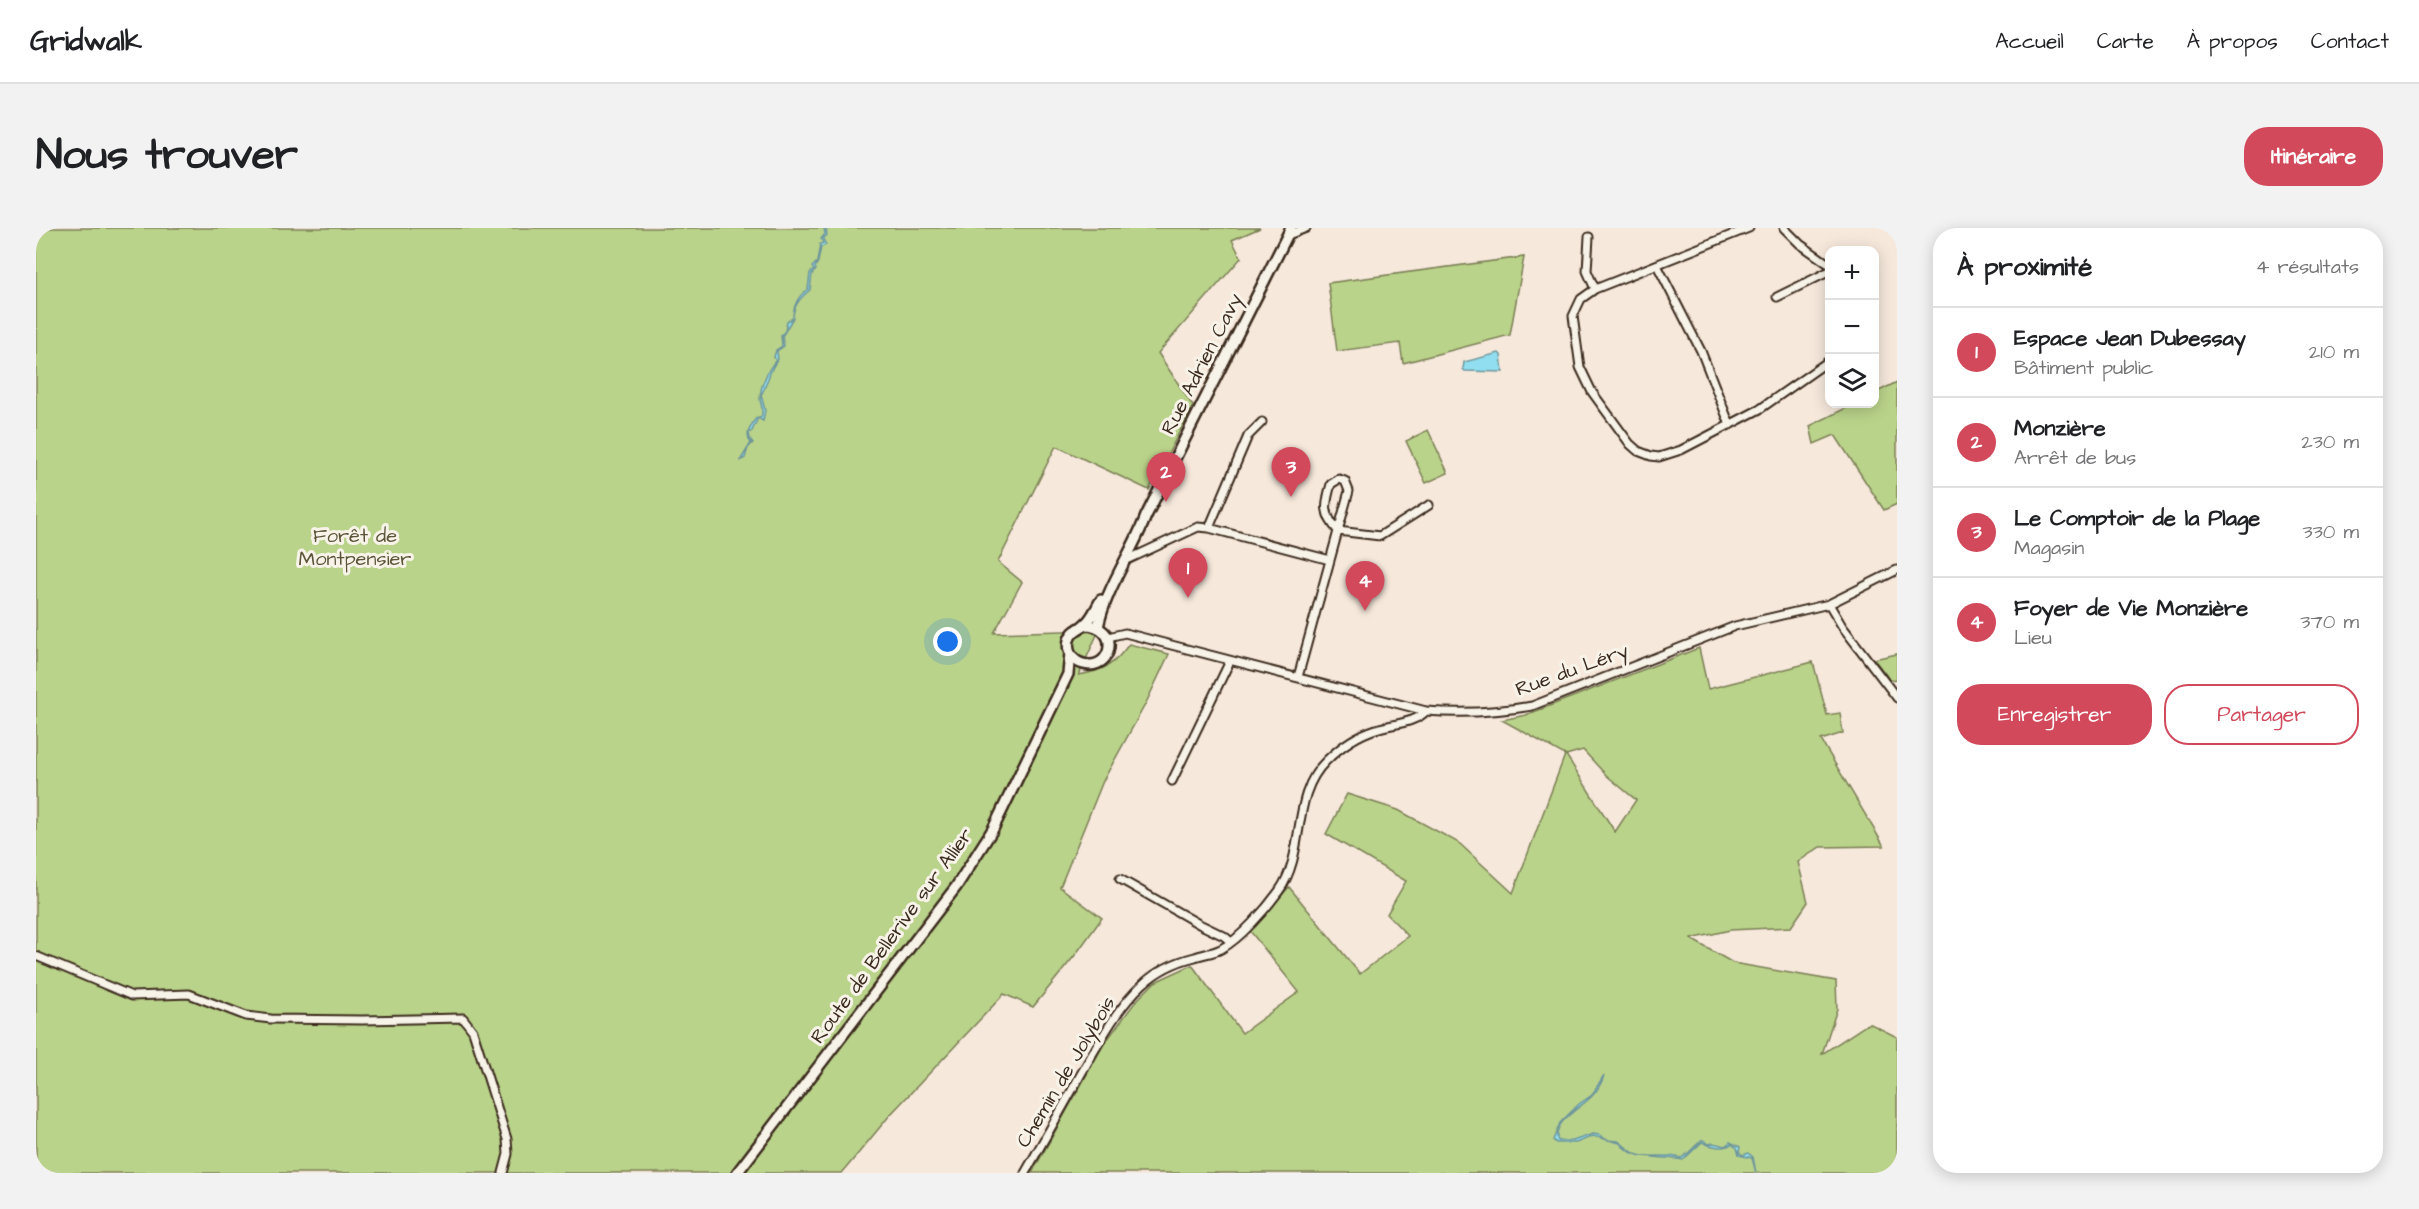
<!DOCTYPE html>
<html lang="fr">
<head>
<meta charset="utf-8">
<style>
  :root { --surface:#fff; --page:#f2f2f2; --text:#202124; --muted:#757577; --line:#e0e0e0; --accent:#d1495b }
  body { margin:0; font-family:"Architects Daughter",sans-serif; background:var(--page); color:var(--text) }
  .controls { position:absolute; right:18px; top:18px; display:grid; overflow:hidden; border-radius:12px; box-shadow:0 3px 15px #0003 }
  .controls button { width:54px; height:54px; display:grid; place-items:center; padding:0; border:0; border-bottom:2px solid var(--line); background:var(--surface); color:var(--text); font:30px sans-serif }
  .you { position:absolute; left:912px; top:414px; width:21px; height:21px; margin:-15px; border:4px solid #fff; border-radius:50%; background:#1a73e8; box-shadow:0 0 0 9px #1a73e833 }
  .badge { display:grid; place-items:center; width:39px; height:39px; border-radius:50%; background:var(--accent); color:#fff; font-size:20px; font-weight:700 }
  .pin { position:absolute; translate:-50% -50px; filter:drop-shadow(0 2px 3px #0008) }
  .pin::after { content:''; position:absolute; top:32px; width:21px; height:18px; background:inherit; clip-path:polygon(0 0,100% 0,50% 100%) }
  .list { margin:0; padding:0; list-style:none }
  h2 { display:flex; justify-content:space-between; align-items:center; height:78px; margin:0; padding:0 24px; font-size:26px }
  h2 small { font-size:20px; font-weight:400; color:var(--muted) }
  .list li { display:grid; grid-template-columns:39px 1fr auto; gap:18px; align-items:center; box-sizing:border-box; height:90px; padding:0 24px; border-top:2px solid var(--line) }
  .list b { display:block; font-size:22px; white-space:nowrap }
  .list p { margin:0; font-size:20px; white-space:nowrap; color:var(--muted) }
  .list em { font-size:20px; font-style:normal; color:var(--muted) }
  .actions { display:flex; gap:12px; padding:18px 24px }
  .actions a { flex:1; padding:14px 0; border:2px solid var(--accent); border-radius:24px; text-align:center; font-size:21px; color:var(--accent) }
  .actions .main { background:var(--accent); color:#fff }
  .icon { flex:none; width:33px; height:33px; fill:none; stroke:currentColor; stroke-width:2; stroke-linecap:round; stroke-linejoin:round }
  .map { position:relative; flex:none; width:1861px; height:945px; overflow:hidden; border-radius:24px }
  header { display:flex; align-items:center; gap:36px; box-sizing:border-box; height:84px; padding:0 30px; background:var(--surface); border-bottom:2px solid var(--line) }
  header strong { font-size:28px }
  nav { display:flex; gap:33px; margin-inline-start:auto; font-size:21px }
  .intro { display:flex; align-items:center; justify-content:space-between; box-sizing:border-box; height:144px; padding:0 36px }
  h1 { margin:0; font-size:42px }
  .button { padding:15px 27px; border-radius:24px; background:var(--accent); color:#fff; font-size:21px; font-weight:700 }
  main { display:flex; gap:36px; padding:0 36px }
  aside { flex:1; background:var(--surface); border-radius:24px; box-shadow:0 3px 15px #0003 }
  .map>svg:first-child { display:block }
</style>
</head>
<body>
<header>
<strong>Gridwalk</strong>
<nav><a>Accueil</a><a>Carte</a><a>À propos</a><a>Contact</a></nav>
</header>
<div class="intro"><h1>Nous trouver</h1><a class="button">Itinéraire</a></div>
<main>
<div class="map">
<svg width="1861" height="945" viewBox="0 0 1861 945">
  <rect width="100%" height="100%" fill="#f6e8db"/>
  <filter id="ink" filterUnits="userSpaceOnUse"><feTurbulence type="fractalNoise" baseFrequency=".0167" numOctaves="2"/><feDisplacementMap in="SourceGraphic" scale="12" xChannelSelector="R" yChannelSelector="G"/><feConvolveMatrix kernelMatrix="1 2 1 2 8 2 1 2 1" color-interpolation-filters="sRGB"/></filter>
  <g filter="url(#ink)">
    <path fill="#bad38a" stroke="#7a7e54" stroke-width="1.5" fill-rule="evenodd" d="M0,0h1224l-28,12 9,18 -83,95 35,53 -44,84 -93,-44 -58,116 24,20 -28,51 105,-3 -20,45c26,-5 35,-10 50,-31l40,10 -23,49 -43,78 -43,106 42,31 -26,36 -43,53 -29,-13 -114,121 -48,58h-806z
      M1488,29l-14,78 -107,28 -3,-20 -63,8 -9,-68z
      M1861,154v122l-13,6 -49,-75 -21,9 -4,-18 44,-22h20l1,-11z
      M1392,202l20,43 -22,10 -20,-42z
      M1663,420l9,41 105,-27 14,53 13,-2 3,20 -22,7 63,106 -64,1 -22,15 10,40 -17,25 -61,3 -39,9 42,24 103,18 1,28 -15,45 47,-31 28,14v136h-865l72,-129 32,-43 19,-19 37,-17 50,68 57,-41 -49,-61 39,-44 71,87 48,-38 -21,-22 19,-33 -80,-47 21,-40 51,16 61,33 54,50 52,-138 -63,-35 24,-5zM1547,522l23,25 30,25 -21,32 -49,-77z
      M1861,426v25l-7,1 -16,-21z"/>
    <path fill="#90deef" stroke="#6e969b" stroke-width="1.5" d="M788,0h6l-4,2 1,5 -4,4 3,6 -5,2 -3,15 -3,5 1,3 -4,4 -2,16c-10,8 -17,16 -17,28 -5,7 -6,12 -11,18l2,10 -7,5 1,8c-11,14 -9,23 -17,36l4,15 -2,11 -5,-3 -6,13 -3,2 1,6 3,4 -5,5 -3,10 -5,3 11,-18c-7,-8 0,-17 5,-25l5,-1c3,-7 0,-11 -1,-18 0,-13 8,-30 16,-39l-2,-3 2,-7 6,-4 -1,-11 4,-4 2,-10 6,-3c0,-12 5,-22 15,-29l2,-16 4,-3 -2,-3 5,-5 3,-18 3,-1 -2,-4 4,-5z
      M1463,125l2,2 2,17 -38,-1 -2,-2 1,-7z
      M1568,847c-1,5 -6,15 -11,20 -10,12 -42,26 -35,46h15l20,-7 6,1 8,5 11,1c8,5 14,14 24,15 14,1 26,-2 39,2 9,-4 13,-13 22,-18l6,4 4,-1 13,3 4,-4 10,5 -1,5 4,3 5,-2 5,4 3,16 -4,-15 -13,-3 -2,-7 -6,-4c-6,6 -22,2 -29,-2l-19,18c-22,-5 -49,2 -63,-17l-27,-7 -17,7h-20l-3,-3 7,-17 19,-19 13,-9z"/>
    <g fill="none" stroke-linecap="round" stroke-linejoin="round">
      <g stroke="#3b2a1e" stroke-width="11">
        <path id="minor" d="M1713,0l-154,61 -14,10 -8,17 7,51 12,25 38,52 8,7 13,5 8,1 22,-7 79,-41 70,-49
          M1748,0l16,16 30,21
          M1252,7l18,-7
          M1553,9l-2,34 8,18
          M1621,37l44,86 29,74
          M1741,69l53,-26
          M1173,300l39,-92 14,-14
          M1302,303l42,5 49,-31
          M1091,332l71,-33 11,1 121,32
          M1793,376l13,22 55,72
          M1072,409l17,-4 301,78c36,3 71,1 106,-5l203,-80 94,-22 68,-34
          M1262,449l51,-186 -4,-10 -6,-2 -8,5c-6,21 -8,30 7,47
          M1136,553l58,-120
          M1084,651l79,45 25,12 7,6
          M0,728l96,40 57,-2 57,22 25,3 91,1 101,-2 10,13 34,108 1,15 -5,19
          M989,945c19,-33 38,-66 56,-99 18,-31 35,-65 62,-90 15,-14 32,-22 52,-27 9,-3 18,-4 26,-8 19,-10 45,-40 58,-58 28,-39 11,-95 47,-130 14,-14 31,-26 50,-32 15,-5 40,-6 50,-18"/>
      </g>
      <g stroke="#3b2a1e" stroke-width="14">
        <path id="secondary" d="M1049,397c15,0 28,10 23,27 -8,23 -45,13 -39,-12 3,-10 10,-10 16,-16 7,-5 11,-16 16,-24
          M1062,399c8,-39 34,-74 48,-111l145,-288
          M701,945l219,-286 37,-58 75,-155 2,-21"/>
      </g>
      <use href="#minor" stroke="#f7f3e8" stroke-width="7"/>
      <use href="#secondary" stroke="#f7f3e8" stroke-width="9"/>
    </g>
  </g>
  <g text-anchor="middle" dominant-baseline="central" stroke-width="6" stroke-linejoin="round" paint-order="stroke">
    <g font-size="20" fill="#3b2a1e" stroke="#f7f3e8">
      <text transform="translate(1166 136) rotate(-63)">Rue Adrien Cavy</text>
      <text transform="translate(1536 442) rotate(-20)">Rue du Léry</text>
      <text transform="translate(856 708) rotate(-54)">Route de Bellerive sur Allier</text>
      <text transform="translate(1030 844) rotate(-59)">Chemin de Jolybois</text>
    </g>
    <g font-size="20" fill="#5b5439" stroke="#f7f3e8">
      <text x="319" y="308">Forêt de<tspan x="319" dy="23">Montpensier</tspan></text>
    </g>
  </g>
</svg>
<div class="controls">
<button>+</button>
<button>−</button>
<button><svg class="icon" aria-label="layers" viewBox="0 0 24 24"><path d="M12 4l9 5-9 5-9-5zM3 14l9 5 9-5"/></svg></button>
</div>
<div class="you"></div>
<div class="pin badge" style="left:1152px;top:370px">1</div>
<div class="pin badge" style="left:1130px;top:274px">2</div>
<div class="pin badge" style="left:1255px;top:269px">3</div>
<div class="pin badge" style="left:1329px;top:383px">4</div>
</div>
<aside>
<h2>À proximité<small>4 résultats</small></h2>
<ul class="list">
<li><span class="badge">1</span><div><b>Espace Jean Dubessay</b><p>Bâtiment public</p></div><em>210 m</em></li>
<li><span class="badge">2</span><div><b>Monzière</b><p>Arrêt de bus</p></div><em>230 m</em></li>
<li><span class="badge">3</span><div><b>Le Comptoir de la Plage</b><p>Magasin</p></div><em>330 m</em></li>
<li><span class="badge">4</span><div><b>Foyer de Vie Monzière</b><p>Lieu</p></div><em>370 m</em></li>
</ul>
<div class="actions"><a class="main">Enregistrer</a><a>Partager</a></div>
</aside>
</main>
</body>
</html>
